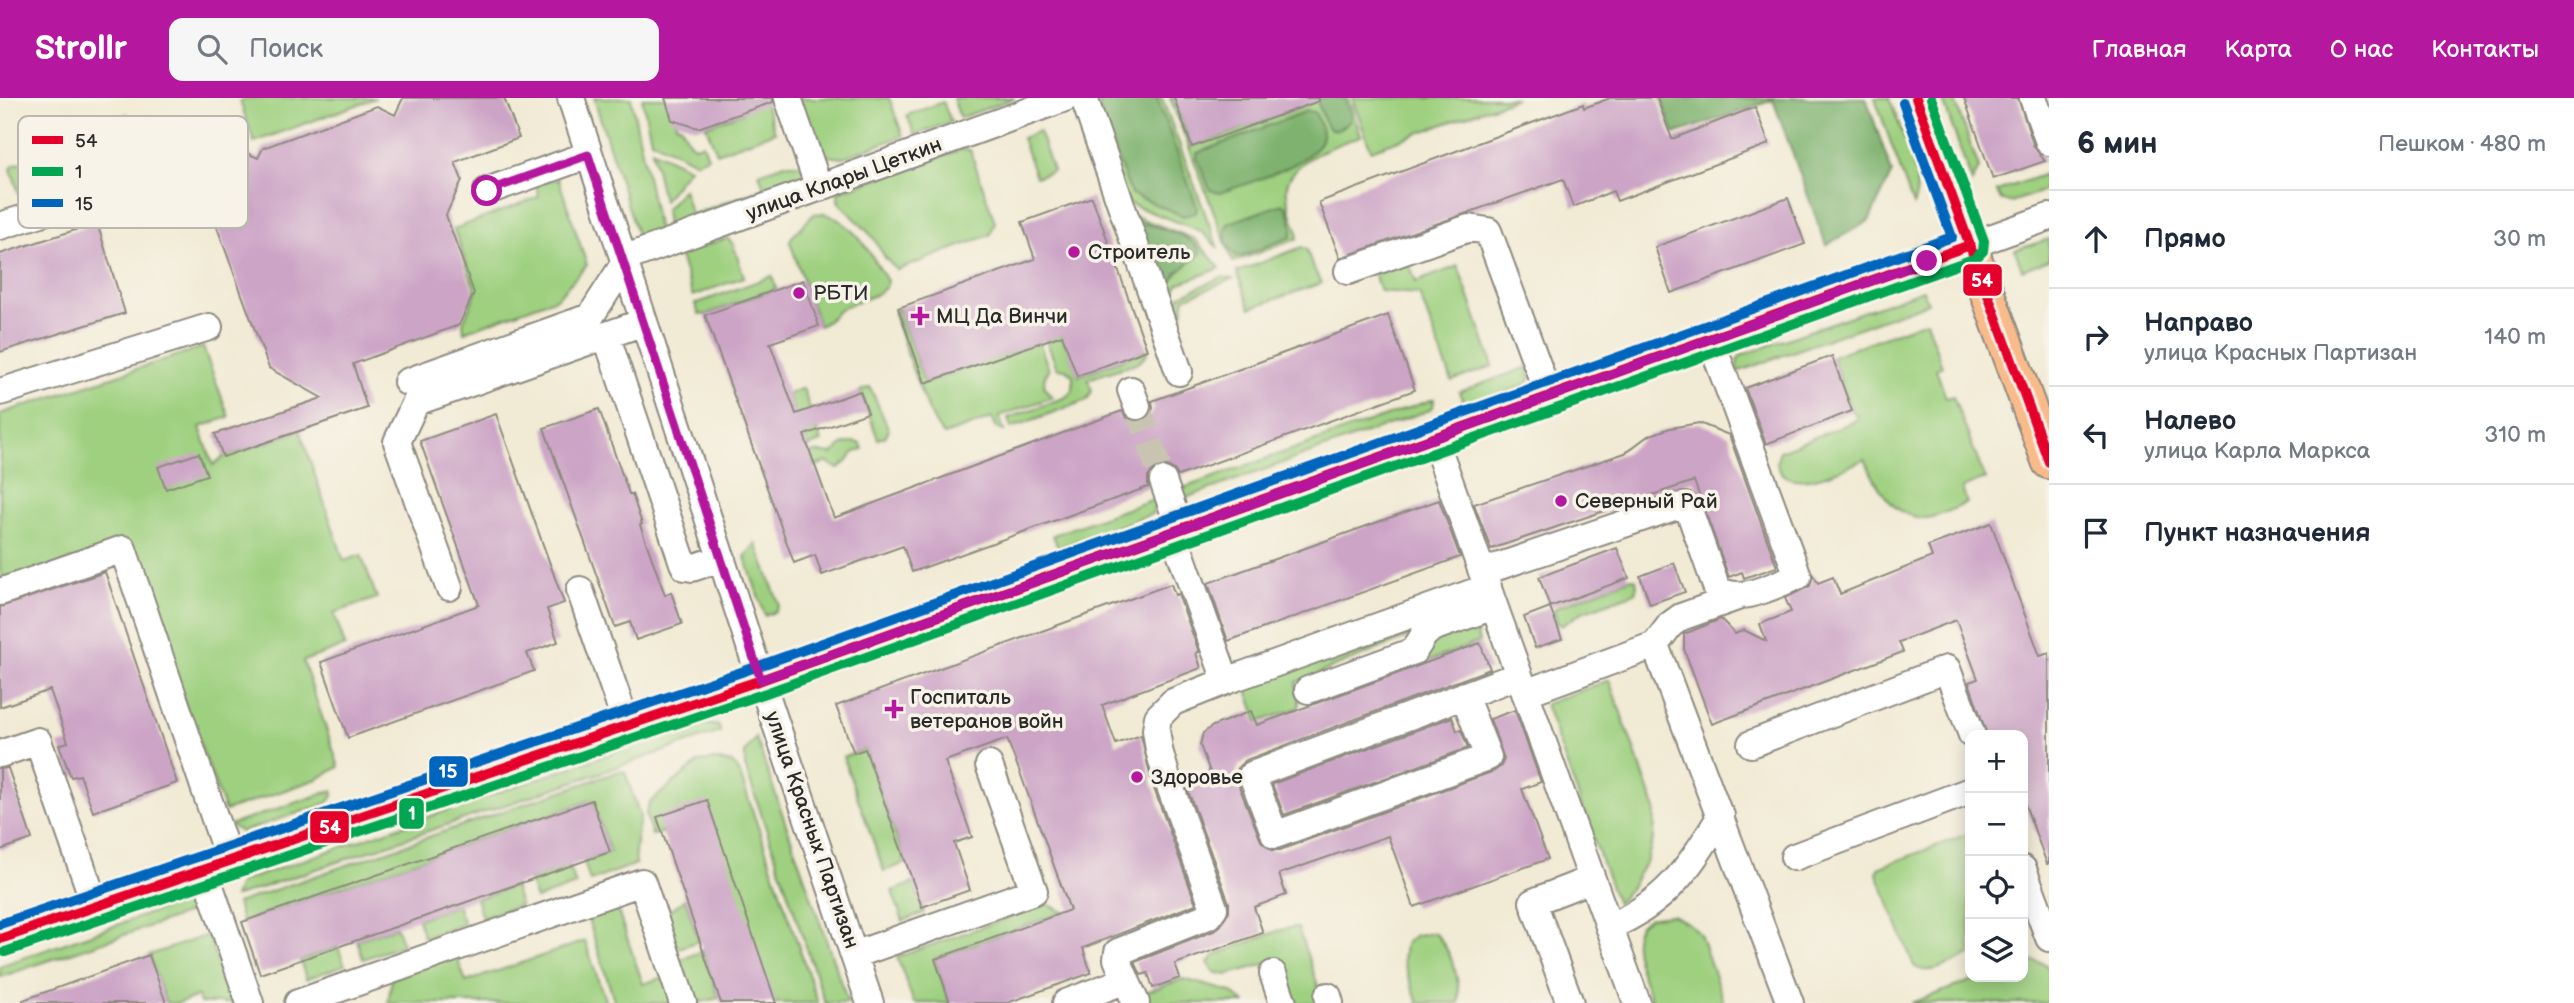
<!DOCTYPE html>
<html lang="ru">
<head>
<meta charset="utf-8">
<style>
  :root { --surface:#fff; --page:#f6f6f7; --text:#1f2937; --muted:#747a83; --line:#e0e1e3; --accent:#b5179e }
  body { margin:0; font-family:"Balsamiq Sans",sans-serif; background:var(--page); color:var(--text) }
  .controls { position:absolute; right:21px; bottom:21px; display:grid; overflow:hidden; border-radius:14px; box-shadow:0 4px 18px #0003 }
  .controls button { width:63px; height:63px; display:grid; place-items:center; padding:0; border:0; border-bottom:2px solid var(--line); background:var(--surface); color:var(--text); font:35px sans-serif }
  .stop { position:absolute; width:21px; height:21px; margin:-16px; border:5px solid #b5179e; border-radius:50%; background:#fff }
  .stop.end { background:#b5179e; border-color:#fff; box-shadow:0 2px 7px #0008 }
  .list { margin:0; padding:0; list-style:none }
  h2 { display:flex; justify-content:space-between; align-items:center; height:91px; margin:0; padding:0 28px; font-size:30px }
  h2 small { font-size:23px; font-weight:400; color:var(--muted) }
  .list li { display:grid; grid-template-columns:46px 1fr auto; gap:21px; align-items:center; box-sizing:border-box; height:98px; padding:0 28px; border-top:2px solid var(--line) }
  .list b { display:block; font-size:26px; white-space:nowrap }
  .list p { margin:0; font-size:23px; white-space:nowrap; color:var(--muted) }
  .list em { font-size:23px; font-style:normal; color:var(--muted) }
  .icon { flex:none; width:38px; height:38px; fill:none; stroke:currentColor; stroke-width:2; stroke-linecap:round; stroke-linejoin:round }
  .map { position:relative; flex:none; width:2049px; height:905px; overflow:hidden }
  header { display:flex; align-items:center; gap:42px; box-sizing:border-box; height:98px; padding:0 35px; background:var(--accent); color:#fff }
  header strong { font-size:33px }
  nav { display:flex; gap:38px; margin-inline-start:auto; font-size:24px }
  .search { width:490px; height:63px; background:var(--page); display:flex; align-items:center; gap:18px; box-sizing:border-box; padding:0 24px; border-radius:14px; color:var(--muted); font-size:26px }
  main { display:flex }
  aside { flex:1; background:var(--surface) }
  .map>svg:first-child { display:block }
</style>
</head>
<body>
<header>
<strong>Strollr</strong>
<div class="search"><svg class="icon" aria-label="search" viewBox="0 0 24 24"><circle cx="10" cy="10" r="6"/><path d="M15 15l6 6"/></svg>Поиск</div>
<nav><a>Главная</a><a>Карта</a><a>О нас</a><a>Контакты</a></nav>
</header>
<main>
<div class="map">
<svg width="2049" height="905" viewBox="0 0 2049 905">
  <rect width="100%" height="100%" fill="#f7f3e8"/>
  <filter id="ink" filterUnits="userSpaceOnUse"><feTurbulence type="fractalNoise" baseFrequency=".0143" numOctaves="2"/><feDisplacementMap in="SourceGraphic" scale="14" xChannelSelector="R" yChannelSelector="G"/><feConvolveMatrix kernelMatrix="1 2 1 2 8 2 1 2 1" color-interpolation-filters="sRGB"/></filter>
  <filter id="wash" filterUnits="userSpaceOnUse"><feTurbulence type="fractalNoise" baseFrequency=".00686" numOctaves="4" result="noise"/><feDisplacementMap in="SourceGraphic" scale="28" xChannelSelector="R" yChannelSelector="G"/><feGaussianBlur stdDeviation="1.57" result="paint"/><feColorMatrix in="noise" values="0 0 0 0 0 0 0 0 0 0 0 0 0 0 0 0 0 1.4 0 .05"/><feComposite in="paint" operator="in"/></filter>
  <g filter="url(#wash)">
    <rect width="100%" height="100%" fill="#f1ead4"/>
    <path fill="#9ed07f" stroke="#647e55" stroke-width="2" d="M248,0h128l-122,44 -14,-41z
      M594,0h37l28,136 -20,7z
      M642,0h24l10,26 5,2 9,17 4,3 9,-2 5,13 -13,5 -44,-22z
      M739,0h24l12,34 -58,21 -11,-27 38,-14z
      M798,0h91l14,38 -61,22 -15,-2 -7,-5z
      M953,0h62l-55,20z
      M1090,0h72l56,150 -17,-17 -74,-28z
      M1170,0h4l18,49 117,-43 -2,-6h41l13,38c-23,8 -69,23 -74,50 -2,15 7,34 11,48l-1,5 -64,23z
      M1352,0h165l-146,52z
      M1875,0h14c9,27 38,81 24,107z
      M1942,0h12l25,70 -7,14z
      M943,4l8,20 -36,13 -8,-20z
      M127,16c15,40 -14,47 -45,57l-8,-28z
      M1039,33l14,40 -17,6 -14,-39z
      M69,47l13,43 -53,17 -7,-2 -11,-34 2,-4z
      M963,51l7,1 25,72 -5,13 -93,35 -11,-11 -13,-22 -35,-36v-9z
      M652,52l37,18 -26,33z
      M785,66h19l6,18 -10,7 -5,-13 -30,12 2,6 -99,39 -3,-23 18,-21 8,26 73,-27 -5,-15z
      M2049,75v16l-38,13 -10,-1 -4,-10z
      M558,80l29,87 -30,33 -93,34 -1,-9 13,-31 -22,-63 85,-32 -3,-12z
      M824,115c31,10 47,41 63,68l-1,6c-12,12 -30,13 -45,22 -8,5 -11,13 -22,17l-29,-84 1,-4 23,-24z
      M1129,116l66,25 25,29 -42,16 -9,18z
      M727,140l6,6 11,33 -51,19 -14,-42z
      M2049,141v21l-27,10 -7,-20z
      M1302,149l5,3 5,16 10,17 -72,25 -13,-36z
      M1408,163l8,21 42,-16 35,100 -41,15 -33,-87 -39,-3 -6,-18z
      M772,178l4,13 -71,26 -6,-1 -4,-10z
      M1222,179l10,2 -47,19 -7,36 -7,-1 8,-37z
      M1923,192l5,13 -191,69v-10l3,-6z
      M898,210l27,75 114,-41 10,28c-8,9 -6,20 4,27l-54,19 5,15 -7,-3 -5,-10 -48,17c-18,-17 -41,-95 -50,-122z
      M1926,223l16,45 -6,3 10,29 7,-2 32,83 -23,9 5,15c-12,5 -30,15 -42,15 -32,0 -49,-32 -60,-59 -18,8 -68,33 -84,13 -6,-7 -4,-13 -1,-21l75,-30 2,-5 -5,-5 -20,-55z
      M1062,236l16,42 69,-26 -1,6 -7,6 -51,17 4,12 -5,9 -76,28 -3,-10 58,-21 7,-7v-14l-7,-7 -9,-1 -11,-28z
      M203,249l26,70 -29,10 13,38 10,-8 77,-26 44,130 17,-6 16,43 -43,15 11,33 -42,15 36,106 -22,12 -92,32 -101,-269 -124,43 2,-10 -2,-5v-156z
      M1528,269l2,12 -4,6 -53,20 -11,-6 -3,-7z
      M870,289l19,43 -4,7 -7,2 -18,-48z
      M803,290l18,54 -13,5 -20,-53z
      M1434,301l-1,8 -3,3 -247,89 -11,-7z
      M854,344l7,2 2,5 -10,4 -5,8 -10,8 -11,-7 -12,4 -5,-12 3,-2 19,2 10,-9z
      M1154,401l2,5 -4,10 -94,34 -5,-13z
      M756,445l23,61 -3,7 -11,5 -20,-59z
      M1632,480l4,1 1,6 -2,8 -53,19 -21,14 -4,-4 -3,-12 3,-3z
      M1459,505l-48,33 -114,46c-2,9 5,17 1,26l-40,14 -13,-38z
      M1475,528l4,16 -95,36 -3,-2 53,-42z
      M1609,582l46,127 -1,29 -7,24 -16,27 -14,17 -72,-200z
      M699,625l20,3 1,6 -486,165 6,-15z
      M756,640l92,265h-23l-80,-237v-14z
      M865,651l41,114 -22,8 -41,-114z
      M715,662l17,3 8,11 78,229h-42l-113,-171 -11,3 -6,-20 3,-12 50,-41z
      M620,673l5,1 15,44 -5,34 1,14 -46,17 -6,-20 26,-9 -18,-52 -350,122 -5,-19z
      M333,692v6l-5,7 -87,29 -11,-7z
      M1970,735v122c-15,6 -41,23 -56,11l-37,-92 1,-6z
      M569,768l7,19 -40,14 -7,-19z
      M914,785l10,30 -21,8 -11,-30z
      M514,788l6,19 -38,13 -6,-19z
      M199,798l4,12 -203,69v-11z
      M685,801l14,42 -23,8 -12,-34z
      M614,802l29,84 21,-7 9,26h-58l-30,-93z
      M1047,806l17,8 -129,47 15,44h-36l-17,-46z
      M457,807l7,19 -40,14 -6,-19z
      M1672,817l16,8 12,11 24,69h-71c-8,-22 -35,-72 -3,-85 6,-2 15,-2 22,-3z
      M396,829l7,18 -40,14 -6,-19z
      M1293,829l5,1 26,75h-27l-14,-35 -6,-7 -51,14 -12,-3 -6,-9 7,-8 62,-24z
      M1435,835c17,18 25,46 24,70h-41l-15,-42 2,-17 10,-9z
      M208,837l24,68h-32l-2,-7 -19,7h-13l-17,-48z
      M585,843l21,62h-218l4,-25 64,-23 10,27z
      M338,849l7,18 -39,14 -6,-19z
      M703,853l16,47 -23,5 -15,-44z
      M2027,862l16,3 6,5v35h-138l71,-26h41v-16z
      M1183,881l48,13 14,11h-98l-4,-10z"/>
    <path fill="#7eb26e" stroke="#546e4c" stroke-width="2" d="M1104,0h53l40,109 -1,6 -13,3 -52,-22 -32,-84 1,-7z
      M1316,0h28l7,18 -1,5 -13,9h-6l-5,-5z
      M1661,0h205l26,75 -23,48 -43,24 -53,-145 -99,34z
      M1307,13l8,1c4,10 11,22 4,32 -16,24 -74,40 -100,49l-9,-3 -13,-32v-5z
      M1282,106l5,3c3,9 7,21 4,30l-49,19h-6l-10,-13 -1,-15 4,-5z
      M1137,125h7c18,6 49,11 57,30l-24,20 -9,15h-8z"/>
    <g id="blocks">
      <path fill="#cca4c6" d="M403,0h101l15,40 -64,24 7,18 -16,35 28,78 -15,32 -106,39 14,44 -144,49 -8,-23 107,-36 -53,-30 -65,-176 14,-28 29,-11 11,5 5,-10 114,-42 18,9z
        M665,0h108v4l-75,26 -26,-8z
        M1174,0h145v3l-127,46z
        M1610,0h47l15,41 83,-32 14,37 -152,57 -4,-10 -40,16 -10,-28 -223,79 -21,-56 264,-98 1,4z
        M1964,0h54l16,49 11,14 -52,18z
        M1092,99l55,153 -70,26 -15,-41 -137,48 -27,-75 137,-49 -13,-37z
        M1788,100l17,46 -134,49 -16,-46z
        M97,125l28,90 -125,39v-98z
        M803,182l16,46 -49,17 26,71 64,-23 8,22 -64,22 30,83 288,-107 6,8 14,2 8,-6 3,-7 -1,-7 236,-86 27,75 -237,86 -4,-6 -7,-4h-10l-9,11v10l-236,85 -9,-26 -81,29 -7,-20 -21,8 -89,-248z
        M1832,258l20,55 -86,33 -21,-56z
        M599,311l30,85h3l10,30 -2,1 25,70 6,-3 11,32 -46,16 -6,-18 -15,5 -71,-199z
        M496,316l68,189 -17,6 11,33 -31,11 7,18 -186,67 -27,-76 158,-57 -59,-164z
        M1699,325l30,12 48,132 -33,11 -2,-6 -13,5 -35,-96 -203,68 -17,-45 151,-51 23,-17 22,-8z
        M199,355l8,22 -41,14 -8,-22z
        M1439,402l21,57 -232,84 -20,-58z
        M1991,425l49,133 9,-3v210l-2,1 -24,-65v-64h-36l-18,-53 9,-3 -22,-59 -57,22 4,10 -191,72 -28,-75v-15l37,-15 14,15 9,-4 22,11 -6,-17 31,-12 -6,-14 25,-12 3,-11 5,8 15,-6 7,17 92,-37 -4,-11z
        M1617,450l12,30 -79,29 -11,-30z
        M1674,465l11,29 -35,12 -10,-28z
        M105,474l72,211 -84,29 -13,-37 -9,2 -12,-32 9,-3 -18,-52 -50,17v-100z
        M1171,486l4,11 3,-1 21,58 -3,1 5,15 -99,37 14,39 25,-9 11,48 44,121 -113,44 8,25 -84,30h-57l-15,-44 135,-49 -48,-132 -15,-39 -62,22 27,76 -18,6 16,47 -48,17 -57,-158 -11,4 -18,-47z
        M1550,509l12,32 -27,9 -11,-31z
        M1480,545l10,26 -244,91 -7,6 -3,7 1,8 24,60 11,9h8l214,-79 7,-5 3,-7 -14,-40 25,-9 26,72 -19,7 26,70 -134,48 -26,-71 -109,38 7,21 -32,12 9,26 -88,31 5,14 -27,10 -5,-15 -7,2 -6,-13 79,-31 7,-6 8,-14v-8l-44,-121 25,-10 -10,-27 3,-12 10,-7 38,-15 6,14z
        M1452,619l5,14 4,-1 7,18 -184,67 -12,-31z
        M8,670l24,71 -32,11v-81z
        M592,702l18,52 -350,122 -18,-52z
        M707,702l69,203h-55l-64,-186z
        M149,857l17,48h-142l-1,-3z"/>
    </g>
  </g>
  <g filter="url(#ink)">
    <use href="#blocks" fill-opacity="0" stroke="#8e8a80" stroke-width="2"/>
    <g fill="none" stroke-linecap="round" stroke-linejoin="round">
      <path stroke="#c9c4b2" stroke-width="26" stroke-dasharray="26 13" stroke-linecap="butt" d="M1137,308l26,75"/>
      <g stroke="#8e8a80" stroke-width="30">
        <path id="minor" d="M571,0l190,582 109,323
          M788,0l31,90
          M1084,0l95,274
          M2033,0l16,44
          M487,93l101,-36
          M0,128l88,-28
          M623,161l442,-161
          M1348,173l121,-43 19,3 61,166
          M606,237l77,228 2,4 7,1 30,-10
          M407,284l183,-65 34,-53
          M1131,292l6,16
          M0,294l209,-65
          M1434,340l158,441 -59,23 37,101
          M1163,383l17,48
          M1173,434l53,149
          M1482,474l192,-65 11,-1 5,7 27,76c24,16 56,-4 81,-13l-88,-238
          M449,489l-52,-145 19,-40 228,-80
          M580,492l47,136
          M0,494l123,-43 106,311
          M1655,547l135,358
          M1308,592l106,-39 10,-16 8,-7 62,-22
          M1525,595l130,-48 15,-20 11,-8 56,-20
          M1464,597l24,62 -213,78 -23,-60 267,-100
          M1751,646l196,-75 25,66
          M0,656l38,-13 57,164
          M1794,759l176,-66
          M204,771l46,134
          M2023,771l26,69
          M1592,781l45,124
          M1609,829c59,-25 79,-59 112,-111
          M0,841l761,-259 1288,-463
          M854,857l180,-64 -45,-126
          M1273,876l10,29
          M1328,898l2,7
          M298,905l344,-121 41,121
          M1066,905l60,-23
          M1136,905l-19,-44 1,-7 90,-36 6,-8 -47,-130 -8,-28 -3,-20 2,-13 15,-15 53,-21 262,-94"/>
      </g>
      <g stroke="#8e8a80" stroke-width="37">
        <path id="major" d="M1916,0l133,364"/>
      </g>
      <use href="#minor" stroke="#fff" stroke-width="26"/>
      <use href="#major" stroke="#fabb8b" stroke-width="33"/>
      <g stroke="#f7f3e8" stroke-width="16">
        <path id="bus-1" d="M1916,0l133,364
          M0,841l761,-259 1209,-435"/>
      </g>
      <g stroke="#f7f3e8" stroke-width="16">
        <path id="bus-2" d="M5,854l761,-259 1210,-435 7,-7 1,-10 -53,-143"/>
      </g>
      <g stroke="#f7f3e8" stroke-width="16">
        <path id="bus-3" d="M0,826l756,-257 1196,-430 -49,-134"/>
      </g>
      <use href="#bus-1" stroke="#e4002b" stroke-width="10"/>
      <use href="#bus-2" stroke="#00a651" stroke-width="10"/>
      <use href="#bus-3" stroke="#0065bd" stroke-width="10"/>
    </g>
  </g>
  <g fill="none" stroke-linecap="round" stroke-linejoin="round" filter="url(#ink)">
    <path stroke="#b5179e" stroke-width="9" d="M487,93l101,-36 173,525 1166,-419"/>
  </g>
  <g fill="#b5179e" stroke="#f7f3e8" stroke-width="2.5">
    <circle cx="1074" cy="154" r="7"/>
    <circle cx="799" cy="195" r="7"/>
    <path d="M916.5 207.5h7v7h7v7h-7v7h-7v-7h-7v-7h7z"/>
    <circle cx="1561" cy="403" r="7"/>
    <path d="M890.5 600.5h7v7h7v7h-7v7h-7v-7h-7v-7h7z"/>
    <circle cx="1137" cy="679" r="7"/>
  </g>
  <g text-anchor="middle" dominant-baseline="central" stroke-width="7" stroke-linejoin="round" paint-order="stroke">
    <g font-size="21" fill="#2b2b2b" stroke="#f7f3e8">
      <text transform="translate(844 81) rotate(-20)">улица Клары Цеткин</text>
      <text transform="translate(812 732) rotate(71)">улица Красных Партизан</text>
    </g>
    <g font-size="21" fill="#2b2b2b" stroke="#f7f3e8" text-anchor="start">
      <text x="1088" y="154">Строитель</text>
      <text x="813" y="195">РБТИ</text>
      <text x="936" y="218">МЦ Да Винчи</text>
      <text x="1575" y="403">Северный Рай</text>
      <text x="910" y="599">Госпиталь<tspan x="910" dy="24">ветеранов войн</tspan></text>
      <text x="1151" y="679">Здоровье</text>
    </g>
  </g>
  <rect x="18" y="18" width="230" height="112" rx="10" fill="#f7f3e8" stroke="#bab7af" stroke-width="2"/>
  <rect x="32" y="38" width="31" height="8" fill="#e4002b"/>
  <rect x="32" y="69" width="31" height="9" fill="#00a651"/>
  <rect x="32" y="101" width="31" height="8" fill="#0065bd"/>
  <g font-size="19" fill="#2b2b2b">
    <text x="75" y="49">54</text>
    <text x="75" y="80">1</text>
    <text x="75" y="112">15</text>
  </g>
  <g stroke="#f7f3e8" stroke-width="2.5">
    <rect x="1962" y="165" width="41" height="34" rx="7" fill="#e4002b"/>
    <rect x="428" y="657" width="41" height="33" rx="7" fill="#0065bd"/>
    <rect x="398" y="699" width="27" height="33" rx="7" fill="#00a651"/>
    <rect x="309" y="712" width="41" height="34" rx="7" fill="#e4002b"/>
  </g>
  <g font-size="19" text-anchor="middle" font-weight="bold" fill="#fff">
    <text x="1982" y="189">54</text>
    <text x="448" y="680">15</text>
    <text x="412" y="722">1</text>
    <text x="330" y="736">54</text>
  </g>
</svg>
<div class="controls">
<button>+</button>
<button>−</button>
<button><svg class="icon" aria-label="locate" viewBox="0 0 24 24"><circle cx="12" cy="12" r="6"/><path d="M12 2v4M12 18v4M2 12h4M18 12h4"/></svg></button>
<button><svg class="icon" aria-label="layers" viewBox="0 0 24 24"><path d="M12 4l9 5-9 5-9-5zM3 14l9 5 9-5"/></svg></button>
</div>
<div class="stop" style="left:487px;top:93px"></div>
<div class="stop end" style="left:1927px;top:163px"></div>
</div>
<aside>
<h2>6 мин<small>Пешком · 480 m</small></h2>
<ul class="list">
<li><svg class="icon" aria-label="ahead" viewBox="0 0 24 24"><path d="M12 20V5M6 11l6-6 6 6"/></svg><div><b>Прямо</b></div><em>30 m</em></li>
<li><svg class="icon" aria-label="right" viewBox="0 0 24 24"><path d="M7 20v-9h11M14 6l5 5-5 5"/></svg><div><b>Направо</b><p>улица Красных Партизан</p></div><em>140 m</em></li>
<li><svg class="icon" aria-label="left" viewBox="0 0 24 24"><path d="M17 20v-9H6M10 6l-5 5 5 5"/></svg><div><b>Налево</b><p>улица Карла Маркса</p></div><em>310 m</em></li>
<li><svg class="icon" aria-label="arrive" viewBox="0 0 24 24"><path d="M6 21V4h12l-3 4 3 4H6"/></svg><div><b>Пункт назначения</b></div></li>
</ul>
</aside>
</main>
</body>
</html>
